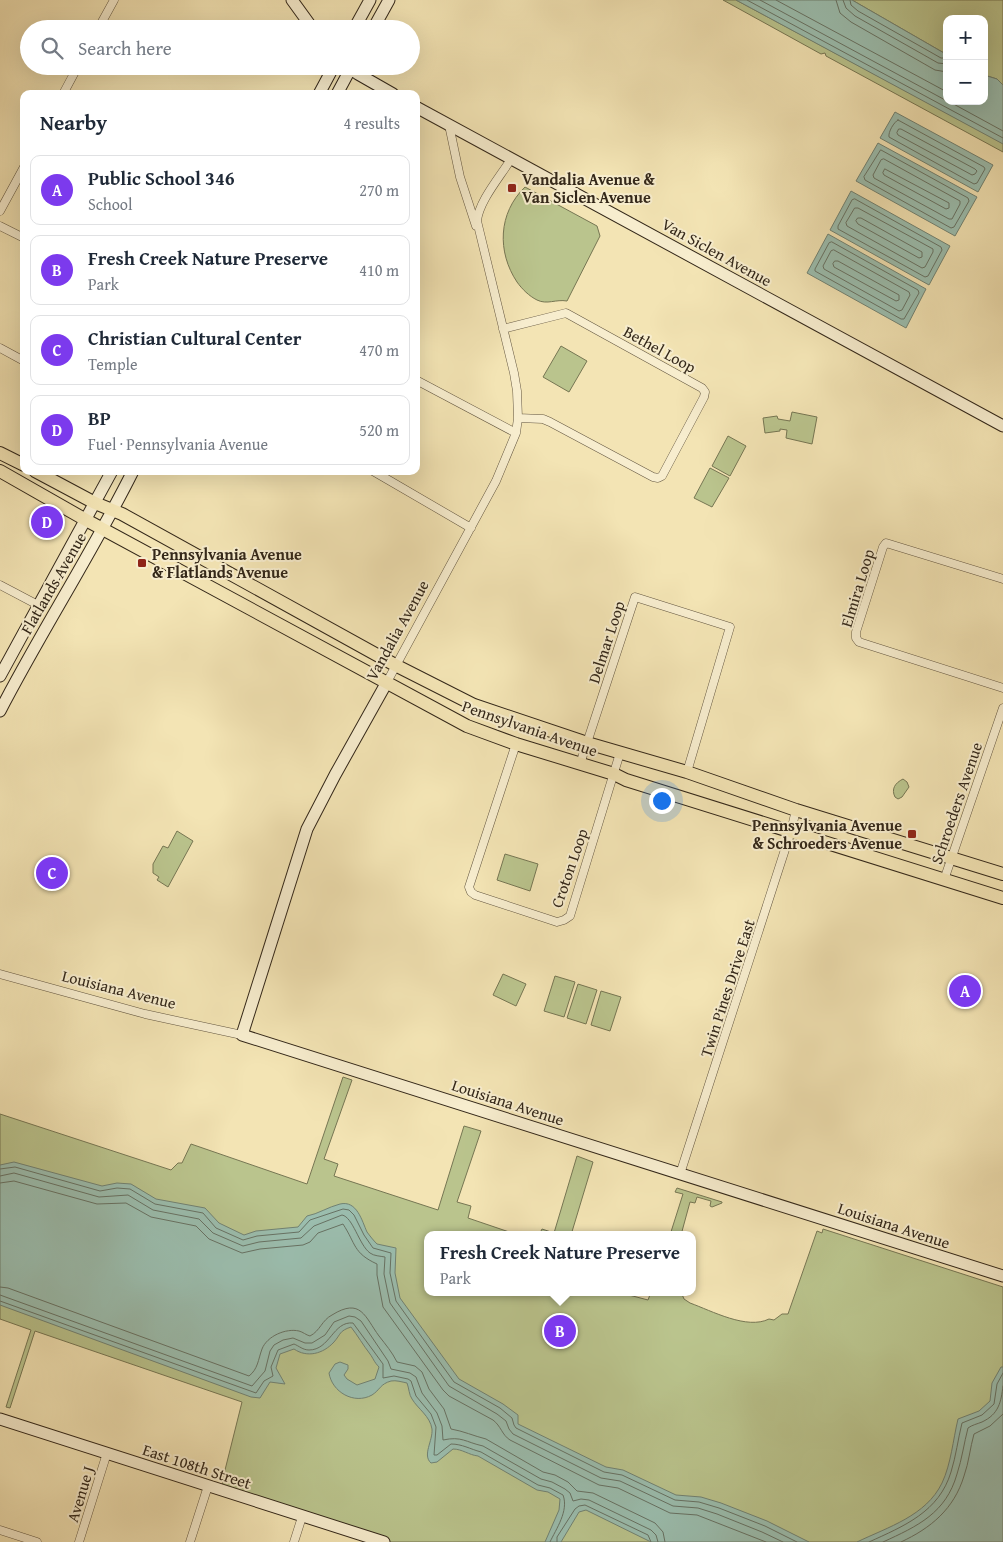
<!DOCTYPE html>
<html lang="en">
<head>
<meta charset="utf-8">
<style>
  :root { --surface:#fff; --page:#f6f6f7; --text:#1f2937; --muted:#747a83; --line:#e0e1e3; --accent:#7c3aed }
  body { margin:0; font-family:"Gentium Book Plus",serif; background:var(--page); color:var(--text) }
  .controls { position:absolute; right:15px; top:15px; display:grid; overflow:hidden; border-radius:10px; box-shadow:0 5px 20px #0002 }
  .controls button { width:45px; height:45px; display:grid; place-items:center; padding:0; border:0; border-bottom:1px solid var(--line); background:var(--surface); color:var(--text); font:25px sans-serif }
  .you { position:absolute; left:661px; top:800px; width:18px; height:18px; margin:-12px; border:4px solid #fff; border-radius:50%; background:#1a73e8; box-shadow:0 0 0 8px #1a73e833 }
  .badge { display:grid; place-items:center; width:32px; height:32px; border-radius:50%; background:var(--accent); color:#fff; font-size:16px; font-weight:700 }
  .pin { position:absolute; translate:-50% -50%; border:2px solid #fff; box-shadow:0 1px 5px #0006 }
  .popup { position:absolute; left:424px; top:1231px; width:272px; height:65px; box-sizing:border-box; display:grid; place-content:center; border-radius:10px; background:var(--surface); filter:drop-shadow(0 1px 4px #0005); font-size:16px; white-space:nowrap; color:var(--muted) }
  .popup b { font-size:19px; color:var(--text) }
  .popup::after { content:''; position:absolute; left:50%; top:100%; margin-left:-10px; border:10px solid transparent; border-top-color:var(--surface) }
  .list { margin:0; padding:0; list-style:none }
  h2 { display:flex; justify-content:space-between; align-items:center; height:65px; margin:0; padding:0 20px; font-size:21px }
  h2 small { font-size:16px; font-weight:400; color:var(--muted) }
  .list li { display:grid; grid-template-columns:32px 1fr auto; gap:15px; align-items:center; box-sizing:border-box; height:70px; margin:0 10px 10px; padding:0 10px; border:1px solid var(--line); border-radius:10px }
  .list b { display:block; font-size:19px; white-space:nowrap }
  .list p { margin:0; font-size:16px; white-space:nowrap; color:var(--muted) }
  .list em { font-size:16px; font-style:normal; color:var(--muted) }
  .icon { flex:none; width:28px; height:28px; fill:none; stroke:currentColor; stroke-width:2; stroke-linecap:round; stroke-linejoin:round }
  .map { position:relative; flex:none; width:1003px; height:1542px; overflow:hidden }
  .search { position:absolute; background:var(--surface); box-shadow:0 5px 20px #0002; left:20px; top:20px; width:400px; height:55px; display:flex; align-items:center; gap:12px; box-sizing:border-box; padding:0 18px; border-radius:28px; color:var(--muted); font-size:19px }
  .panel { position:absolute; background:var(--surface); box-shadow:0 5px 20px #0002; left:20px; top:90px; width:400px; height:385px; border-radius:10px }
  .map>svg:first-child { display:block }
</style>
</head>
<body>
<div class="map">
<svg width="1003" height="1542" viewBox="0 0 1003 1542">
  <rect width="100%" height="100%" fill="#f3e4b4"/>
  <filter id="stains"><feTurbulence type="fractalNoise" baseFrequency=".004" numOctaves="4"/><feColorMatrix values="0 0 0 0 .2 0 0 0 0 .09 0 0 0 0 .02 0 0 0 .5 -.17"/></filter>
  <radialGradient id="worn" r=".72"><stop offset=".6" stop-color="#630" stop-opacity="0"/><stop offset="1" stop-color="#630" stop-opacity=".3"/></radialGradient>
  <path fill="#bac48d" stroke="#767653" d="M723,0h13l267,143v9l-177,-96 -1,-3 -4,1z
    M852,0h151v85l-6,-6 -13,-4v-56h-37v34h-3z
    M525,187l72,39 3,10 -33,65c-11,-2 -20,4 -30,-1 -8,-4 -15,-11 -20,-18 -20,-30 -19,-69 8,-95z
    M561,346l26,15 -18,31 -26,-15z
    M792,412l25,5 -5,27 -26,-6 1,-8 -7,-1v2l-15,2 -2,-15 14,-2 1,3 12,2z
    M728,436l18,10 -16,30 -18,-10z
    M710,468l19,10 -17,29 -18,-9z
    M903,779l4,3 2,5 -7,10 -4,2 -3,-2c-4,-8 0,-14 8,-18z
    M177,831l16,10 -25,46 -11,-7 2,-3 -6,-4v-9l10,-18 5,2z
    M505,854l33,10 -8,27 -33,-11z
    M503,974l23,10 -10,22 -23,-11z
    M555,976l20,6 -11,35 -20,-6z
    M578,984l19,6 -11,34 -19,-6z
    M601,991l20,6 -11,34 -19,-6z
    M343,1077l9,3 -28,79 14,5 -4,12 104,34 26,-84 17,5 -24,71 14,4 -3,12 50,17h-90v57h201v3l19,5 3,-8h30l3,7 6,4c22,8 57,27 79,16l5,1 8,-6h6l29,-83 5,2 1,-4 180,58v101l-50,95 -41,38 -49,21h-69l-122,-41 -159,-74 -59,-44 -164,-149 -46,5 -244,-68v-57l171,56 7,-7h4l9,-19 116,40z
    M577,1156l16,6 -22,73h-32l3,-6 12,4z
    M677,1188l45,14v1l-10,4 -2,-1 1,-5 -14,-4 -2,6 -5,-1 -9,33h-11l13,-41 -8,-2z
    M0,1289l278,62 70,-29 62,59 49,55 207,106h-281l-164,-52 2,-8h-1l20,-80 -207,-71 -25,77 -4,-1 25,-77 -31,-11z"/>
  <path fill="#9bbeaf" stroke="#718273" d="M736,0h116l92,53h3v48h37v-26l13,4 6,6v59z
    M895,112l98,53 -15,27 -98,-54z
    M878,143l99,54 -22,39 -99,-55z
    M851,191l99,55 -21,39 -99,-55z
    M828,234l98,55 -20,39 -99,-55z
    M14,1162l88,24 15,-3 14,1 25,15 49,9 14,15 25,12 12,-4 42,-4 9,-11c11,-2 21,-9 33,-12 17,-4 22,17 27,28 3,4 6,8 10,12l19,4 -1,25 5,25 59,81 44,25 15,11v9l88,43 17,3 53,25 25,2 20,6 46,18 42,21h-158l-65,-32 -7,2 -18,30h-16l14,-32 1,-11 -12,-7 -11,-2 -59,-34c-9,-1 -16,-7 -25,-7l-16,13 -6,1c-9,-8 2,-22 1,-34 -2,-13 -14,-20 -20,-30 -3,-4 -3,-11 -5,-16 -5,-1 -11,-3 -16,-2 -11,3 -11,9 -19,14 -18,10 -40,-3 -43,-22l6,-9 5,-2 8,3v4l-4,6 3,4 10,6 18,-6 4,-12c-5,-5 -6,-9 -9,-13 -7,-9 -12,-18 -19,-27 -12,4 -10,7 -17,15 -11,12 -27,16 -40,7l-14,5 -4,14 9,16 -15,-2 -10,16 -9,-1 -251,-92v-140z
    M1001,1367h2v175h-146c31,-15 69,-26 85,-59 9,-19 11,-43 16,-64l21,-8 11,-10 2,-18z"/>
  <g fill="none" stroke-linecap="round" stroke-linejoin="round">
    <path stroke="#677264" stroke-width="1" d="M747,0l256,138
      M760,0l187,101
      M776,0l171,92
      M836,0l4,13 11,9 84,48 12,2
      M843,0l3,8 9,8 83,47 9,1
      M850,0l1,5 7,6 83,47h6
      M948,101l55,30
      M898,120l86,47 1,2 -8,14 -3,1 -85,-47c-1,-5 5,-15 9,-17z
      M899,129h2l74,40 2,2 -2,3 -3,1 -74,-40 -1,-2z
      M881,150l87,48 1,3 -15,26 -3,1 -86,-48 -1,-3z
      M884,159l76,42v3l-8,15h-3l-75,-41 -1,-3 8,-15z
      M885,169l64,34v5l-3,1 -62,-34 -1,-2z
      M855,199l86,48 1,3 -14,26 -3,1 -87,-48v-3l14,-26z
      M855,208h3l75,41v3l-8,15 -3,1 -75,-42 -1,-3z
      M858,218h3l61,34v5l-3,1 -61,-34 -2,-3z
      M832,242l86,48 1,3 -15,26h-3l-86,-48v-2l14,-26z
      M834,250l75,42 1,3 -8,15 -3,1 -75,-42 -1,-3 8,-15z
      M835,261h3l61,34v5l-3,1 -62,-34 -1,-3z
      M0,1169l15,-2 85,24 17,-3 13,1 25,15 48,9 13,15 27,12 14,-4 42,-4 11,-12 33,-11 6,1 5,5 10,20 9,13 18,5 -1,20 6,28 58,81 46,26 12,10 2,7 2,3 88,44 18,3 53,25 24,2 20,6 46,18 32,16
      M0,1176l14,-3 85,24 29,-2 25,15 46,9 14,14 30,13 16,-4 42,-4 13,-12 28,-11c11,2 17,30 28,38 4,3 10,3 15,4l-1,17 6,29 59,83 48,28 9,7 3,8 4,5 88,44 19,3 53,25 25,2 19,6 45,18 21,10
      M0,1183l14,-2 83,23 29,-1 25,14 45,9 13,13 33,14 18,-4 43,-4 7,-3 8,-9 25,-9c13,20 10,29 34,40v11l6,32 60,83 6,6 44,24c8,6 9,15 17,20l89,45 19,3 52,25 27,2 69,27
      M0,1287l8,1 241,88c9,-7 9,-16 13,-27 5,-13 24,-21 37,-18 4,1 7,4 11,5 10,-5 12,-16 22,-21 29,-18 33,2 47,21 7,9 13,16 18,26l18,4 7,6 7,17 15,20 7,20c12,2 23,7 35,10l57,33 12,3 13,7 9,9 16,2 62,30 8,9 2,10
      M0,1295l252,91 13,-15 5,-20 4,-6 9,-5 10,-2 12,5h7l13,-8 9,-13 15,-6 6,1 6,4 27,40 3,8 19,4 6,4 6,16 15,20 5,13 1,14c19,-4 22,2 40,6l58,33 11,3 13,7 5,4 3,8 8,-2 8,1 62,30 5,5 2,7
      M0,1301l256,92 8,-12 9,-5 -2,-9 7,-17 16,-6c5,2 9,6 15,6 21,0 24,-29 44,-27l30,41v14l11,-2 14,3 3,2 5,15 15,18 5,13 -2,28h3l14,-11c11,0 19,5 30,8l57,33 12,3 13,7c6,16 -7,34 -13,47
      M557,1542v-5l18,-28 4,-3 6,-1 63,30 3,7
      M869,1542c35,-16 70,-30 82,-70 5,-16 7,-33 11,-49l20,-8 12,-11 3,-20 6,-11
      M883,1542c35,-16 63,-29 74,-68 5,-15 7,-31 11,-46 4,-3 9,-4 14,-6 17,-8 19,-20 21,-36
      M901,1542c30,-14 53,-33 63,-66 5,-14 6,-28 10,-42l16,-8 13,-12"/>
    <g stroke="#635640" stroke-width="9">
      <path id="street" d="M98,29l16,-29
        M63,94l15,-28
        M449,125l11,52 16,49
        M0,211l24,-44
        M0,226l24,12
        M503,329l63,-16 136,75 3,4 -1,5 -42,79 -4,2 -5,-1 -103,-55 -7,-3 -25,-1
        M0,348l24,13
        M416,380l100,53
        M373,471l98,57
        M1003,579l-117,-36 -3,4 -27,85v6l3,4 144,46
        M0,585l38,20
        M387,682l109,-201 20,-48 2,-15 -1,-27 -3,-18 -37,-152c2,-20 23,-44 34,-62
        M516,744l-47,143 2,5 4,3 82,27 7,-2 6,-4 50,-163
        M580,764l55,-167 95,30 -43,145
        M944,880l59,-172
        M0,974l145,40 97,21
        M680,1174l111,-343 5,-21
        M0,1530l37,12
        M79,1542l28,-89
        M190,1542l18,-56
        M294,1542l8,-25"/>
    </g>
    <g stroke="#332719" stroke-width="13">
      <path id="secondary" d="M292,0l21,29
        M354,29l16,-29
        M373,29l16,-29
        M347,66l11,8 35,20
        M319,94l15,-28
        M337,94l15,-28
        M416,107l587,319
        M0,676l112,-205
        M387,682l-52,93 -28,54 -65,206 761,241
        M0,711c42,-81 92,-158 133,-240
        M0,1419l384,123"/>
    </g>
    <g stroke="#332719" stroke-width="14">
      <path id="primary" d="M0,453l24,12
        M0,471l86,49 381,206 49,18 98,30 12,6 377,118
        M35,471l60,32 27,11 275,152 77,39 113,38 100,29 109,38 207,64"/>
    </g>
    <use href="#street" stroke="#f7edce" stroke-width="8"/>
    <use href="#secondary" stroke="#f7edce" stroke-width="11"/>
    <use href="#primary" stroke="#f3e4b4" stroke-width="12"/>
  </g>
  <g fill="#8f2418" stroke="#f7edce" stroke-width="2">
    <rect x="507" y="183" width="10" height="10" rx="2.5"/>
    <rect x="137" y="558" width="10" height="10" rx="2.5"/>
    <rect x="907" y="829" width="10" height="10" rx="2.5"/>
  </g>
  <g text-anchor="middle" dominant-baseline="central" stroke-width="4" stroke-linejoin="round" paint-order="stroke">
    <g font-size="16" font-weight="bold" fill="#332719" stroke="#f7edce" text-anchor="start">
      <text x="522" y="179">Vandalia Avenue &amp;<tspan x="522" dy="18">Van Siclen Avenue</tspan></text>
      <text x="152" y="554">Pennsylvania Avenue<tspan x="152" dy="18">&amp; Flatlands Avenue</tspan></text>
      <text x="902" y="825" text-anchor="end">Pennsylvania Avenue<tspan x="902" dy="18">&amp; Schroeders Avenue</tspan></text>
    </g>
    <g font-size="16" fill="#332719" stroke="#f7edce">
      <text transform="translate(717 252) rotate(29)">Van Siclen Avenue</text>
      <text transform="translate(660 349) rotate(29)">Bethel Loop</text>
      <text transform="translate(53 583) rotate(-60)">Flatlands Avenue</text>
      <text transform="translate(857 588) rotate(-73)">Elmira Loop</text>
      <text transform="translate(397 630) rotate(-61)">Vandalia Avenue</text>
      <text transform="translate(606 642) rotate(-72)">Delmar Loop</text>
      <text transform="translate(530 728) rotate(19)">Pennsylvania Avenue</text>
      <text transform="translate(956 803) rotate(-71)">Schroeders Avenue</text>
      <text transform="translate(569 868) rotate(-71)">Croton Loop</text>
      <text transform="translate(727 988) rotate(-72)">Twin Pines Drive East</text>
      <text transform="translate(119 989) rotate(14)">Louisiana Avenue</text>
      <text transform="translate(508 1102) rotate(18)">Louisiana Avenue</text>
      <text transform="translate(894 1225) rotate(18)">Louisiana Avenue</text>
      <text transform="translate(197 1466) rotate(18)">East 108th Street</text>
      <text transform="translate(80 1494) rotate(-73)">Avenue J</text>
    </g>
  </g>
  <rect width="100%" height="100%" filter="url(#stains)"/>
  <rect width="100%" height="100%" fill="url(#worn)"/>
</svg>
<div class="controls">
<button>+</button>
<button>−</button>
</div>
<div class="you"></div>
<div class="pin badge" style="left:965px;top:991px">A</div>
<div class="pin badge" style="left:560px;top:1331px">B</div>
<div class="popup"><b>Fresh Creek Nature Preserve</b>Park</div>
<div class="pin badge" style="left:52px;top:873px">C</div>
<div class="pin badge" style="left:47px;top:522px">D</div>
<div class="search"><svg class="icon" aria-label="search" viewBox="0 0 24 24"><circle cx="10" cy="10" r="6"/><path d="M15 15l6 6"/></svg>Search here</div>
<section class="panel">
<h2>Nearby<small>4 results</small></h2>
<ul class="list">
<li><span class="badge">A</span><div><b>Public School 346</b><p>School</p></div><em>270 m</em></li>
<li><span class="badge">B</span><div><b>Fresh Creek Nature Preserve</b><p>Park</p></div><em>410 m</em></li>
<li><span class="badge">C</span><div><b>Christian Cultural Center</b><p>Temple</p></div><em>470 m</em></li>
<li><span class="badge">D</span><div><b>BP</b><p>Fuel · Pennsylvania Avenue</p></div><em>520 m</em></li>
</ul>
</section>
</div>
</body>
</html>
